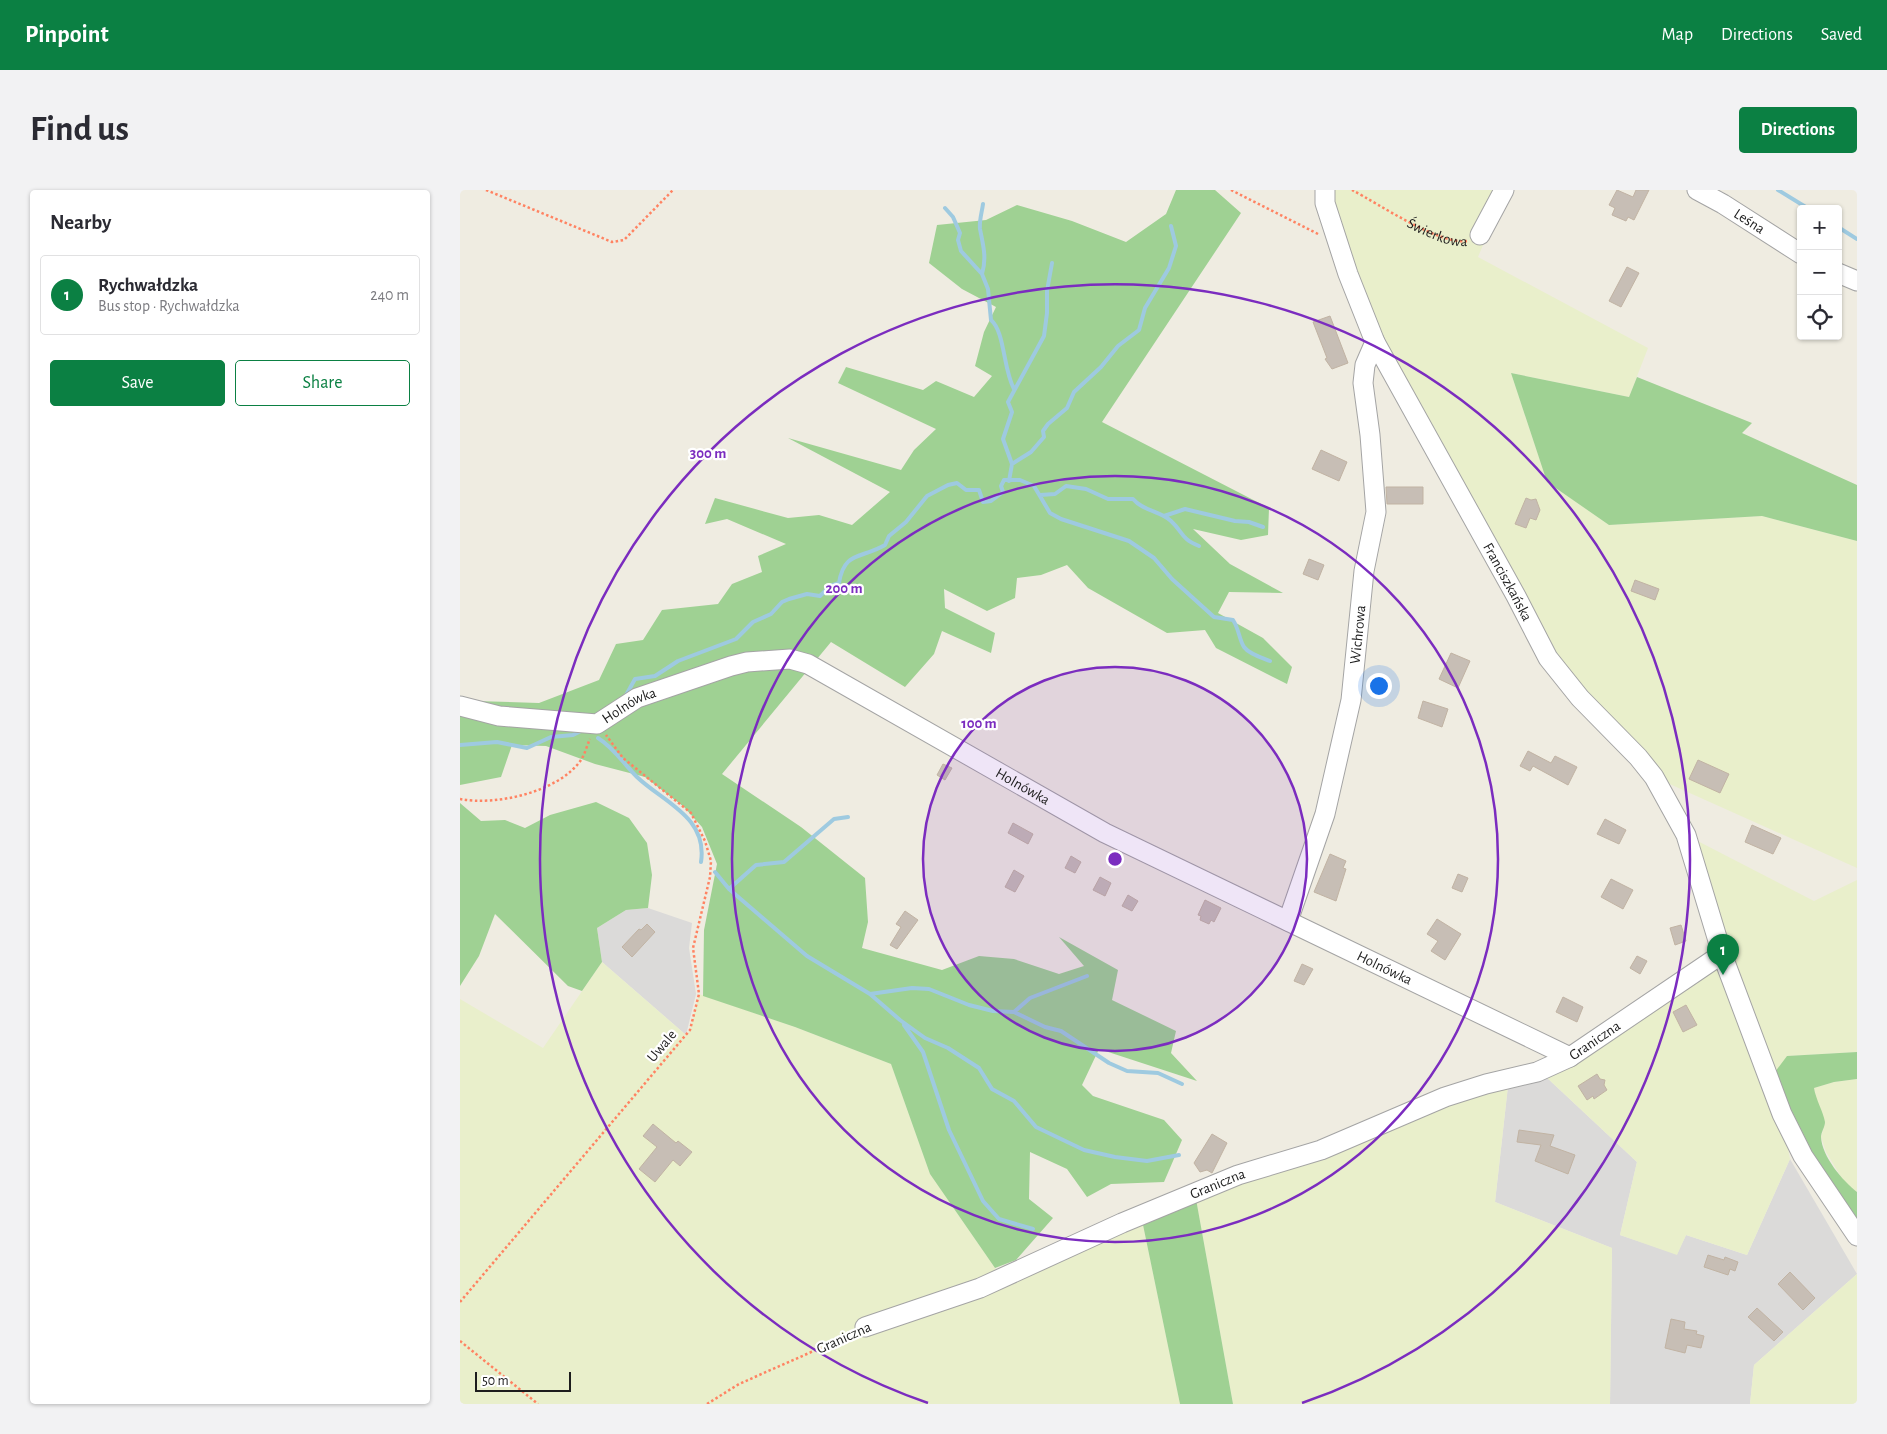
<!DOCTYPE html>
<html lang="en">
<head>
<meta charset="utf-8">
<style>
  :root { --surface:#fff; --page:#f2f2f3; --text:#2b2b33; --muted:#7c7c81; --line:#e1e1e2; --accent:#0b8043 }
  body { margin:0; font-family:"Alegreya Sans",sans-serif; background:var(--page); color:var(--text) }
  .controls { position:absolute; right:15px; top:15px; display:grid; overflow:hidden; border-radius:5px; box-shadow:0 1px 4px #0004 }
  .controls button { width:45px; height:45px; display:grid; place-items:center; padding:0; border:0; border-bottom:1px solid var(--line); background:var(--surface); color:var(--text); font:25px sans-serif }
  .scale { position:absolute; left:15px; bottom:12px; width:96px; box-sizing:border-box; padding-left:5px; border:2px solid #1d1d1d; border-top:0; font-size:14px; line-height:18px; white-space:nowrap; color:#1d1d1d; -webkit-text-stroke:4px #fff; paint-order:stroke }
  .you { position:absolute; left:918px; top:495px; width:18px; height:18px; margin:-12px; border:4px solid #fff; border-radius:50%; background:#1a73e8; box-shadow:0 0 0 8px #1a73e833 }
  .badge { display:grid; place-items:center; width:32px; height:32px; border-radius:50%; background:var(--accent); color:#fff; font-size:16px; font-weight:700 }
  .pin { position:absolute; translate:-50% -41px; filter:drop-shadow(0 1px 2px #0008) }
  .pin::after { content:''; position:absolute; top:26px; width:18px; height:15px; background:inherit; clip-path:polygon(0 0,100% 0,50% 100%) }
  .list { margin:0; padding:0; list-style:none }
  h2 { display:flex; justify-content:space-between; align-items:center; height:65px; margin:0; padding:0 20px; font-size:21px }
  h2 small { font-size:16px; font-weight:400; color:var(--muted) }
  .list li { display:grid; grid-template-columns:32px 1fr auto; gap:15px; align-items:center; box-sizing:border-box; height:80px; margin:0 10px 10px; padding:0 10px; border:1px solid var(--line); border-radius:5px }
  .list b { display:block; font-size:19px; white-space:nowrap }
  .list p { margin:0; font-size:16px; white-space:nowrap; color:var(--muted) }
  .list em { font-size:16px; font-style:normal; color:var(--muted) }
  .actions { display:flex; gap:10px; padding:15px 20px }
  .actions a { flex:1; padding:11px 0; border:1px solid var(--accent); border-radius:5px; text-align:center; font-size:18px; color:var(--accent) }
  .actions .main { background:var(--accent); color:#fff }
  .icon { flex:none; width:28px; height:28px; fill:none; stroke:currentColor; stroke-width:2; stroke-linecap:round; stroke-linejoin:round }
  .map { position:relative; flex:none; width:1397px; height:1214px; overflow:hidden; border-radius:5px }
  header { display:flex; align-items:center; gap:30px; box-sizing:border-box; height:70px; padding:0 25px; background:var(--accent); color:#fff }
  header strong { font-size:24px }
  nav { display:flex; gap:28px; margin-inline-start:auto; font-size:18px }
  .intro { display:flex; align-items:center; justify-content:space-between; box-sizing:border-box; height:120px; padding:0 30px }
  h1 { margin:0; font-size:35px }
  .button { padding:12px 22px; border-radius:5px; background:var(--accent); color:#fff; font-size:18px; font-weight:700 }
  main { display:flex; gap:30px; padding:0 30px }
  aside { flex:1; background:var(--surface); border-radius:5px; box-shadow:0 1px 4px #0004 }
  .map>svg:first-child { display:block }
</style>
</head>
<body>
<header>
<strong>Pinpoint</strong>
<nav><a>Map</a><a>Directions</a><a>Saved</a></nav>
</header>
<div class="intro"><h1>Find us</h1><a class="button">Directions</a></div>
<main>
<aside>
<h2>Nearby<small></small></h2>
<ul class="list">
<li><span class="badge">1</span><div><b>Rychwałdzka</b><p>Bus stop · Rychwałdzka</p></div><em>240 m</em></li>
</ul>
<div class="actions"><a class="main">Save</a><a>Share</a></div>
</aside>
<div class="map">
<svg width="1397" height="1214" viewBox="0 0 1397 1214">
  <rect width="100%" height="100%" fill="#efece1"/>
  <path fill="#dbdad9" d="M188,718l44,15 -3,25 7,46 -10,41 -84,-73 -5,-34 29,-18z
    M1084,885l93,87 -17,73 57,19 9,-19 61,20 43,-96 67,115 -103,91 -4,39h-140l2,-156 -117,-46 13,-116z"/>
  <path fill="#e9efcb" d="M865,0h181l-28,67 170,91 -19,49 -118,-24 36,109 62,43 153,-9 95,25v327l-203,-91 -74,-79 -205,-356z
    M1226,645l128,66 43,-21v172l-69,4 -19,24 13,34 8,45 -43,96 -61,-20 -9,20 -57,-20 17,-73 -93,-87 178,-121z
    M142,772l84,73 4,-5 9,-36 96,33 96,37 39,110 65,94 7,15 140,-63 38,184h-720v-405l83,49z
    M1397,889v113l-13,-10 -18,-30 -5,-15 4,-14 -8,-21 -3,-14 20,-6z
    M1048,896l-13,116 117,46 -2,156h-377l-37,-205 213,-81z
    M1397,1084v130h-107l4,-39z"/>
  <path fill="#9fd193" d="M716,0h39l26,23 -139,209 167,86 -1,27 -27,5 -48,-11 37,35 53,29 -54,-1 -11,21 45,25 29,29 -5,17 -71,-36 -11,-18 -38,3 -79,-45 -21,-23 -26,10 -24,3 -2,20 -28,13 -43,-22 1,19 50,25 -4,20 -49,-22 -8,23 -29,33 -74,-45 -109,132 79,53 64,51 3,44 -6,26 80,22 37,-14 35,3 45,15 25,-8 -25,-29 59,33 -6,30 64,31 -5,22 26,28 -98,-32 -17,36 11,11 71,24 18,20 -18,42 -53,2 -24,13 -20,-28 -37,-17 -1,47 24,19 -37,42 -21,8 -65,-94 -39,-110 -96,-37 -92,-31 1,-66 13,-66 -15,-37 -18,-20 -39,-30 -50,-13 -49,-18 -34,-1 -11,32 -41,8v-87l15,3 64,2 60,-23 17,-36 27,-4 19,-30 56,-6 14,-20 30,-12 -4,-16 28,-12 -59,-25 -22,5 10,-26 73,20 31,-3 33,10 38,-33 -102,-54 113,32 13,-20 22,-21 -98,-46 8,-16 77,23 13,-9 38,16 18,-21 -17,-10 9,-34 12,-25 -34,-18 -33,-26 8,-38 49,-5 31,-15 55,16 54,21 40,-28z
    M1051,183l118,24 8,-20 115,46 -10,10 115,52v56l-95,-25 -153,9 -62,-43z
    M136,612l33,16 18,25 5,32 -4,33 -22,2 -29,18 5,34 -20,29 -14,-5 -73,-72 -16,42 -19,30v-183l21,18 24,-1 20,8 25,-13z
    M1397,862v27l-23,3 -20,6c2,12 9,23 11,34 0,5 -4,10 -4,15 1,20 22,44 36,55v44l-88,-156 18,-24z
    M736,1009l37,205h-53l-38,-184z"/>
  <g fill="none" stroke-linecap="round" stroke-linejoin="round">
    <path stroke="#9ecae0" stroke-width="4" d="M1318,0l31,19
      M485,18l8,9 7,16 -2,7 3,11 21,23 6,15 3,31c14,12 12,49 23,69
      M1378,37l19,12
      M522,84c5,-17 1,-29 -2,-45 -1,-8 2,-17 3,-25
      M552,274l-9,-25 9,-27 -4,-10 36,-66 3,-23v-22l5,-28
      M549,291l3,-17 19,-12 13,-15 -1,-6 5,-7 19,-16 7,-16 27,-25 17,-21 21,-16 6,-22 24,-40 7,-22 -5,-20
      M580,305l15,-1 11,-8 20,3 22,10h25c10,12 27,12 38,22 13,12 9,17 28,25
      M704,326l21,-7 50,12 14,1 14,5
      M165,507l10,-18 20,-3 23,-15 58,-22 17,-17 18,-8 11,-12 7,-3 18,-5 13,2 10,-10 9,-3c5,-32 22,-24 46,-38l4,-9 17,-14 21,-26 21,-11 9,-2 9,7h13l4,12 8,-1 12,-9 -2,-6 3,-6h16l14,6 16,27 11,6 68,22 25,17 18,21 42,38 19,3c6,9 6,19 11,27 5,7 18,11 26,14
      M138,548c16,10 26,26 39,39 26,25 71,40 64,85
      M0,555l37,-3 30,6 24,-11 22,-2 10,-5
      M255,682l14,17 78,67 63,38 30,26 25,18 23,10 31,20 13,21 22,12 22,26 48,23 31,7 32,4 32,-6
      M269,699l27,-24 28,-3 50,-43 14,-2
      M410,804l42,-6 17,1 40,16 24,6 21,1 16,-14 57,-22
      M554,822l31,15 16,4 48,32 18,8 31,2 24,11
      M444,835l19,27 26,78 34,71 16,18 34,10"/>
  </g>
  <path fill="#c7beb5" stroke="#c1b3a3" d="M1157,0l16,7 3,-7h13l-15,30 -6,-3 -2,4 -14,-6 3,-7 -6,-3z
    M1167,77l12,6 -18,34 -12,-6z
    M870,126l18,47 -16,6 -7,-10 2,-1 -14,-36z
    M861,260l26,12 -8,19 -27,-12z
    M926,297h37v17h-36z
    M1066,308l5,2 5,-1 4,11 -4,10 -6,-2 -4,10 -11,-4z
    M849,369l15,6 -6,15 -15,-6z
    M1175,390l24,9 -4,11 -24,-9z
    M991,463l19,8 -12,27 -19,-9z
    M963,511l25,8 -6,18 -24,-9z
    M1068,561l23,12 4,-7 22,11 -9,18 -35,-19 -3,5 -10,-5z
    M1238,570l31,14 -9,19 -31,-14z
    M483,574l9,4 -7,12 -8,-5z
    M1145,629l21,11 -7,14 -22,-10z
    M553,633l20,11 -5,10 -20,-11z
    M1292,635l29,13 -8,16 -28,-12z
    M870,664l16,7 -3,7 3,1 -10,32 -22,-9z
    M611,666l10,6 -6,11 -10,-5z
    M554,680l10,6 -9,16 -10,-5z
    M998,684l10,4 -6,14 -10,-4z
    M640,687l11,6 -6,13 -12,-6z
    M1151,689l22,11 -10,19 -22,-12z
    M668,705l10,6 -6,10 -10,-5z
    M745,710l16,8 -7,14 -3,-2 -2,4 -9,-4 1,-4 -3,-1z
    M445,721l13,9 -21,29 -7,-4 11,-18 -5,-3z
    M977,729l24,15 -16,26 -14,-9 7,-10 -11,-7z
    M187,734l8,8 -23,25 -10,-10 17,-18 2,1z
    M1221,735l5,16 -11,4 -5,-17z
    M1177,766l10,5 -7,13 -10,-6z
    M842,774l11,5 -9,16 -10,-4z
    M1103,807l20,10 -6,15 -21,-10z
    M1226,815l11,20 -14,7 -10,-20z
    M1137,884l3,5 5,1 -1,5 3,5 -13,9 -1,-3 -6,4 -9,-14z
    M193,934l23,19 2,-2 14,11 -12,14 -7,-6 -18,22 -16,-13 18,-22 -14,-11z
    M1059,940l35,5 -4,11 25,9 -7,19 -33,-13 6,-16 -24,-3z
    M752,944l15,9 -15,30 -5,-3 -7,2 -6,-9z
    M1248,1065l16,5 1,-3 13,5 -3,9 -5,-2 -2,6 -24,-8z
    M1330,1082l25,26 -12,12 -25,-26z
    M1297,1118l26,24 -9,9 -26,-24z
    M1211,1129l14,3 -1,7 13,2 -1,3 8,2 -3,12 -14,-3 -2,8 -20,-5z"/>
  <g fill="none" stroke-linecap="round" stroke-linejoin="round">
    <g stroke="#a4a4a4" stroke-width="21">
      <g id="minor">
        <path id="s2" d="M865,0v13l23,71 27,68 141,254 32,62 32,40 58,59 16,20 32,58 36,119 60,160 21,42 54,80"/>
        <path id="s3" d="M1237,0l26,14 78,50"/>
        <path d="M1020,45l24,-45"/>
        <path d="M1378,83l19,8"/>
        <path id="s4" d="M0,516l39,10 98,8 40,-26 94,-32 16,-4 43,-3 18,5 297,169 465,224"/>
        <path id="s5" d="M828,731l37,-107 26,-114 13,-129 12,-59 -6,-77 -7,-52 2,-18 10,-23"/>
        <path id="s6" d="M405,1137l115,-39 142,-65 116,-48 83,-25 124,-53 41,-13 51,-12 33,-15 152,-103"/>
      </g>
    </g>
    <g stroke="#ff8362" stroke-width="2.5" stroke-dasharray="2.5 2.5" stroke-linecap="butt">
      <path d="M26,0l126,52 12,-2 49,-50"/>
      <path d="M771,0l89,45"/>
      <path id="s1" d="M892,0c27,14 87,55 115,51"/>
      <path d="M0,609c36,7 99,-7 121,-39 4,-6 6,-15 9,-21"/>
      <path d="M0,1112l230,-272 9,-36 -6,-46 17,-71 1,-16 -6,-20 -14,-28 -68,-55 -17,-23"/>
      <path d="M0,1151l78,63"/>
      <path d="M247,1214l32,-20 113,-50"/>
    </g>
    <use href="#minor" stroke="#fff" stroke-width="19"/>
  </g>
  <circle cx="655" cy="669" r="192" fill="#7b2cbf" fill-opacity=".12"/>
  <g fill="none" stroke="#7b2cbf" stroke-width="2.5">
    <circle cx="655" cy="669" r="192"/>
    <circle cx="655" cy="669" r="383"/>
    <path d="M468 1213A575 575 0 1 1 842 1213"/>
  </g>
  <g text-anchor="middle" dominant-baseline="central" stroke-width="4.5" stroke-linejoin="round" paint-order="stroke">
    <g font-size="15" fill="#1d1d1d" stroke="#fff">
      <text stroke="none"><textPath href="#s3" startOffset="61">Leśna</textPath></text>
      <text stroke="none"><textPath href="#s1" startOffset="96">Świerkowa</textPath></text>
      <text stroke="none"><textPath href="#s2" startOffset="435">Franciszkańska</textPath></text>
      <text stroke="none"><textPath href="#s5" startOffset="296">Wichrowa</textPath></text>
      <text stroke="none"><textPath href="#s4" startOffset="176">Holnówka</textPath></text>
      <text stroke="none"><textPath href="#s4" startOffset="611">Holnówka</textPath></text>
      <text stroke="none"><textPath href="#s4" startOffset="1016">Holnówka</textPath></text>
      <text stroke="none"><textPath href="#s6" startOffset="786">Graniczna</textPath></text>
      <text transform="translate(202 856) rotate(-50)">Uwale</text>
      <text stroke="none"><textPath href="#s6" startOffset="381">Graniczna</textPath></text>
      <text transform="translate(384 1148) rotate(-24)">Graniczna</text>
    </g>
  </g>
  <circle cx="655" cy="669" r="8" fill="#7b2cbf" stroke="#fff" stroke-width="2.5"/>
  <g font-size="15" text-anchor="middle" font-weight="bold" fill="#7b2cbf" stroke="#fff" stroke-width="4.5" stroke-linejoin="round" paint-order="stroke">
    <text x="248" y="268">300 m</text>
    <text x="384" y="403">200 m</text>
    <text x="519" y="538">100 m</text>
  </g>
</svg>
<div class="controls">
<button>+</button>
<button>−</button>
<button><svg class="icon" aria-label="locate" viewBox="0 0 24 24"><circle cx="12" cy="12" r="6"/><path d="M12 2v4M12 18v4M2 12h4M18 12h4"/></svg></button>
</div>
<div class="scale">50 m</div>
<div class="you"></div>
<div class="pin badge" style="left:1263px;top:785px">1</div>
</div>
</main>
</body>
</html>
